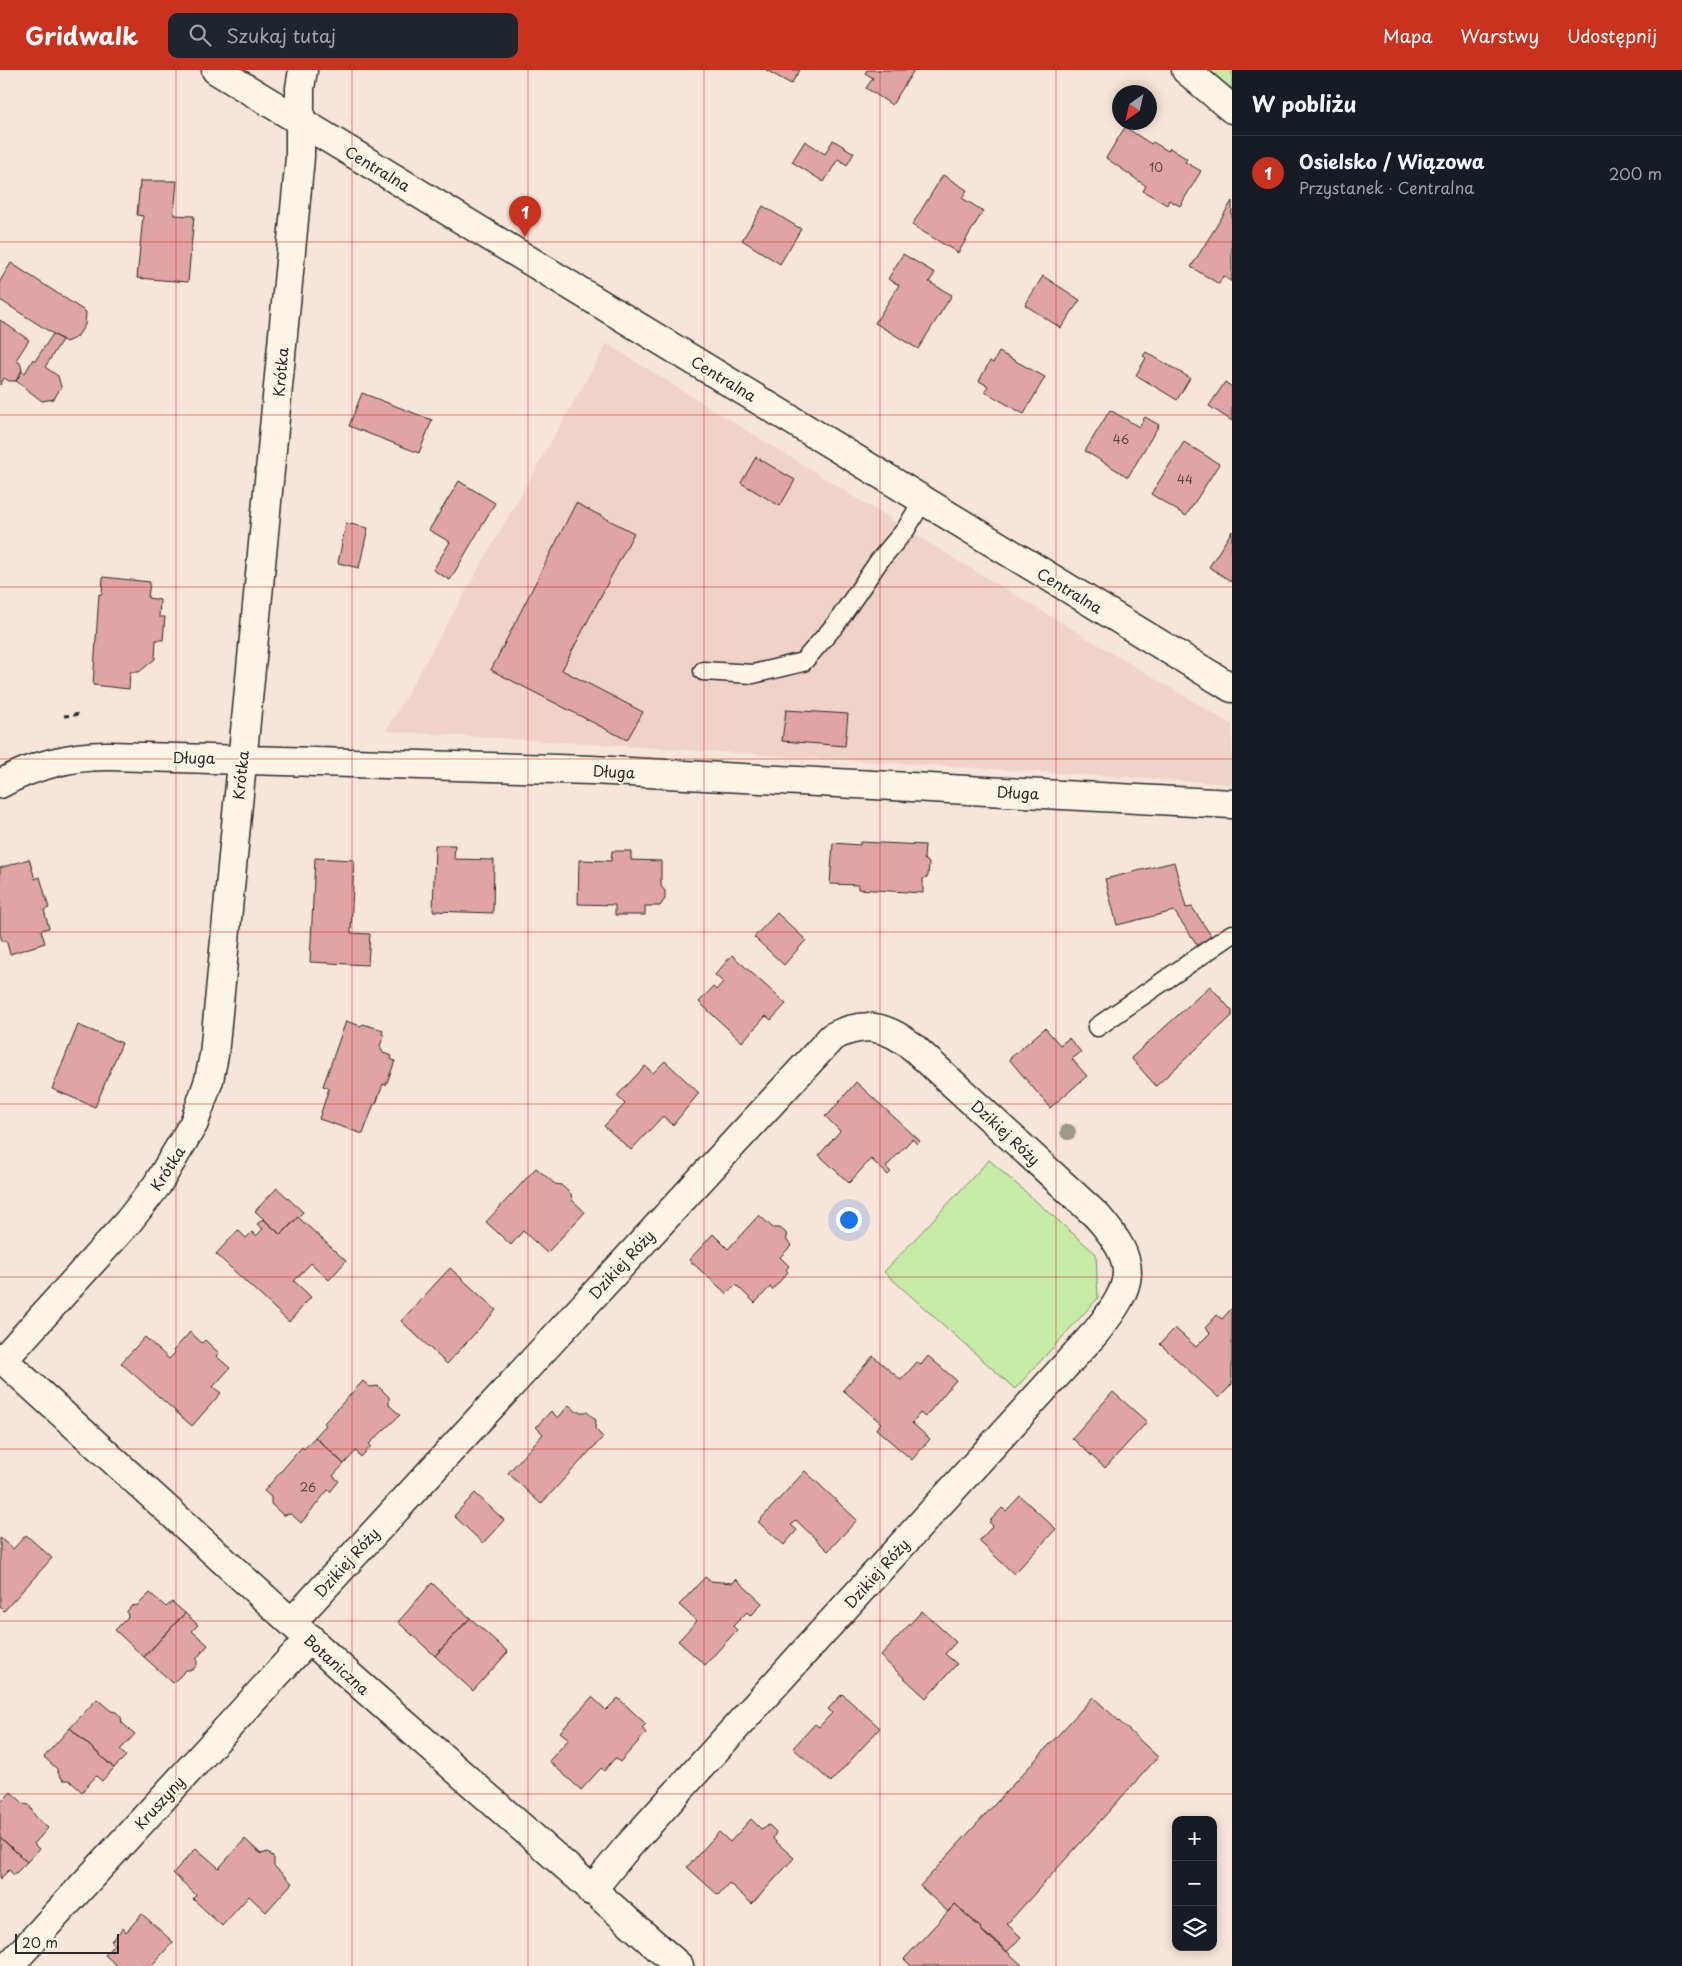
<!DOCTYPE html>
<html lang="pl">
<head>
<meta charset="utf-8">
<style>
  :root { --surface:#171b24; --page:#20242c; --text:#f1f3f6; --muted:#9ea1a6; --line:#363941; --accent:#c8321e }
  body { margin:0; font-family:"Playpen Sans",sans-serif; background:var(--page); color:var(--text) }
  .controls { position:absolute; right:15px; bottom:15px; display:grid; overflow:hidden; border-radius:10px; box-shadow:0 2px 12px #0003 }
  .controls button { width:45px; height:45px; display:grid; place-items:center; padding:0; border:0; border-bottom:1px solid var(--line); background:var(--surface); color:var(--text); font:25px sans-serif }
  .compass { position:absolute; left:1112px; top:15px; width:45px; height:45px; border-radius:50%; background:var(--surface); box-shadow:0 2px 12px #0003; rotate:214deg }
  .scale { position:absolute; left:15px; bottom:12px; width:104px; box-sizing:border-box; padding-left:5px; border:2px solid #2b2b2b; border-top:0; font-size:14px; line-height:18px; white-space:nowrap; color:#2b2b2b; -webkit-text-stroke:4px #fcf5e5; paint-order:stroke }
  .you { position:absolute; left:848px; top:1149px; width:18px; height:18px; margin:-12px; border:4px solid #fff; border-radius:50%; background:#1a73e8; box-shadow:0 0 0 8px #1a73e833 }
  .badge { display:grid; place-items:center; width:32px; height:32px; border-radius:50%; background:var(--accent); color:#fff; font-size:16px; font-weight:700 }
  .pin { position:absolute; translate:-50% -41px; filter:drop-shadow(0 1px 2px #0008) }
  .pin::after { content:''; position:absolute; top:26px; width:18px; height:15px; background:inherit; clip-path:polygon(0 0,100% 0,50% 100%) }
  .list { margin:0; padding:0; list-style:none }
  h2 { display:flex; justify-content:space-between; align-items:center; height:65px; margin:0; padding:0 20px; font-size:21px }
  h2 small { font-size:16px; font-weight:400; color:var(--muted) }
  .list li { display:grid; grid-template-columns:32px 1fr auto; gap:15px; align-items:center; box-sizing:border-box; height:75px; padding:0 20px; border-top:1px solid var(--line) }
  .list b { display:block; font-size:19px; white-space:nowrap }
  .list p { margin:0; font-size:16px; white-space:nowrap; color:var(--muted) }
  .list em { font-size:16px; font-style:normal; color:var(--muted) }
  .icon { flex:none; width:28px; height:28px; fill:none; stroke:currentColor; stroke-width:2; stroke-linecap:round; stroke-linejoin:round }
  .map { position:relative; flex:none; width:1232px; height:1896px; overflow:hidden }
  header { display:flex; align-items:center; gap:30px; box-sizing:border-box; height:70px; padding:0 25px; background:var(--accent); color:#fff }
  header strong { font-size:24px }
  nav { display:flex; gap:28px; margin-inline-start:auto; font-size:18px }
  .search { width:350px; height:45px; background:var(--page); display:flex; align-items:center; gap:12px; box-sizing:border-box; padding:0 18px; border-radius:10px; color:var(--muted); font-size:19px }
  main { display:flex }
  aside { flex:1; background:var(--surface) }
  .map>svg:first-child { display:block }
</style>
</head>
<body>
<header>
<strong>Gridwalk</strong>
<div class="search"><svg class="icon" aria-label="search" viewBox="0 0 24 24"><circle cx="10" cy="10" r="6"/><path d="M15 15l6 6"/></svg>Szukaj tutaj</div>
<nav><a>Mapa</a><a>Warstwy</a><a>Udostępnij</a></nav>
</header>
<main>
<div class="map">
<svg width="1232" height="1896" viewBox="0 0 1232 1896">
  <rect width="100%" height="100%" fill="#f6e5d8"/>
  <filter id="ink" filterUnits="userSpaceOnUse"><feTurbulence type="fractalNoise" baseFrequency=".02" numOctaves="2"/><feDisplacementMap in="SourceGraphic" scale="10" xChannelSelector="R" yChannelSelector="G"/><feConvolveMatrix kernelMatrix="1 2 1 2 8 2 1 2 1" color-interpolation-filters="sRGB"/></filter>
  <g filter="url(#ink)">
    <path fill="#efd2c8" d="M607,274l348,215 277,166v59l-846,-53z"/>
    <path fill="#c6eca6" stroke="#788c68" d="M1205,0h27v24z
      M989,1090l107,94 2,44 -83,91 -131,-117z"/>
    <path fill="#dfa4a3" stroke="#2b2b2b" d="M766,0h34l-9,14z
      M867,0h47l-22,35 -26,-17 7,-10 -8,-5z
      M1125,57l26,17 2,-2 15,9 2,-3 17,11 -2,3 16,9 -21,35 -11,-6 -2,5 -24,-14 3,-5 -40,-28z
      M833,70l21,13 -7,12 -9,-6 -14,23 -32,-20 13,-21 20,13z
      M943,105l24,15 -5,8 21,13 -25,42 -46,-28z
      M140,111h37l-3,34 20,1 -6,66 -51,-4 6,-62 -6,-1z
      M1232,131v81l-9,-6 -4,8 -28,-17z
      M763,136l38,23 -21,35 -38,-24z
      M903,184l32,19 -6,9 23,13 -34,54 -43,-26 24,-38 -11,-6z
      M11,193l75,49 -1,13 -8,12 -11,5 -66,-42v-19z
      M1043,206l37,24 -19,28 -36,-23z
      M0,250l29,20 -13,20 4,3 2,7 -6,11h-7l-5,-3 -4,7z
      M53,264l9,6 -17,27 13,9 3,11 -7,12 -12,2 -26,-20 6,-10 3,2 8,-14 2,2z
      M999,282l46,25 -21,37 -39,-22 3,-6 -9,-5 11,-20 3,2z
      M1146,282l44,26 -13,22 -41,-25 10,-17 -3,-2z
      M1225,312l7,5v34l-23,-15z
      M362,323l70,27 -13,33 -70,-27z
      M1110,340l29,17 6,-10 14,8 -31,52 -43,-26z
      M1184,372l35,22 -33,52 -35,-22z
      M756,387l39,23 -15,26 -39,-23z
      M459,411l36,22 -45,77 -17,-10 17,-28 -21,-12z
      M576,433l58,30 -72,137 81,42 -16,28 -136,-70z
      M346,453l22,5 -9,40 -21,-5z
      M1232,461v51l-23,-15z
      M103,507l47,5 -2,16 12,2 -1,17h6l-2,23h-7l-1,19 -16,13h-9l-1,17 -36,-4 6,-91h3z
      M786,640l62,4 -3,32 -63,-5z
      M860,772l65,3 -1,14 5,4 -1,13 -5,3v14l-65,-4v-4l-28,-1 3,-41 27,2z
      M435,775h20l-1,14 40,1 -1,53 -60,-2z
      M612,781h19v9l30,1v25l4,5v8l-5,7h-15v9h-30v-10l-37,-1 1,-44 32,1z
      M315,788l39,2 -3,73 19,1 -2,31 -58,-3z
      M29,789l6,20 5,-2 9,31 -5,2 5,18 -8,2 4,13 -35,11 -4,-14 -4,1 -2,-7v-66z
      M1174,792l12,46 6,-1 20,30 -14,9 -24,-35 -57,14 -12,-46z
      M777,843l29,27 -22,25 -30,-28z
      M732,885l54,49 -15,16 -5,-4 -24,26 -43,-40 14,-15 3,3 7,-8 -8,-7z
      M1210,916l22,25v5l-76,70 -25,-28z
      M346,951l15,5 2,-2 20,6 -1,4 2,1 -4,11 3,7 9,3 -1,3 4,2 -9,24 -3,-1 -7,20h-2l-11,30 -44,-15 10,-31 -6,-2z
      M78,955l44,18 -27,64 -43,-18z
      M1045,958l15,17 9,-7 12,14 -9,7 15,17 -37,32 -41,-49z
      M665,991l34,32 -26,32 -10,-9 -32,34 -27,-24 21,-22 -8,-8 28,-30 8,7z
      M856,1012l64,59 -3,3 -5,-5 -26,28 5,5 -3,3 -17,-16 -22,24 -30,-28 21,-24 -15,-15 3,-1z
      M536,1098l19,16 6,1 10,9 1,6 13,12 -38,41 -24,-22 -12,14 -25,-23z
      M277,1118l26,24 -22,23 -26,-24z
      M759,1145l14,13h7l6,5 1,8 5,4 -12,12 9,9 -3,4 2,2 -16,18 -2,-3 -15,16 -19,-18 -9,9 -38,-34 24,-26 15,15z
      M298,1147l48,44 -17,19 -18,-17 -17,18 17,16 -22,25 -73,-68 22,-24 8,8 6,-6 4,4 7,-7 -6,-5 6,-5 18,16z
      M450,1198l46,42 -49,54 -46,-43z
      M1232,1238v76l-13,14 -59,-54 15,-16 21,19 14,-14 -5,-5 12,-13 5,4z
      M190,1262l12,11 3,-3 14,13 -3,3 14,12 -17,19 8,6 -29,33 -71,-63 24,-26 24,22 6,-6 -2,-2z
      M873,1286l28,24 16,-18 4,3 7,-9 28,24 -31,37 -5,-4 -8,10 18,16 -18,21 -36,-31 5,-6 -38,-33z
      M363,1311l7,6 8,-1 11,11v8l11,10 -31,29 2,2 -10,11 -5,-6 -12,13 -29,-27 11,-12 -2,-2z
      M1113,1322l34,30 -42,46 -33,-30z
      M569,1335l8,7h10l9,8 -1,9 8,8 -62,67 -33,-31 35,-39 -7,-7 15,-16 7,7z
      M315,1367l29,27 -11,12 6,5 -9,11 -2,-2 -27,33 -10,-9 -8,1 -12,-11v-7l-7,-6 38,-44 2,2z
      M805,1401l52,49 -29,31 -32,-31 -5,5 6,5 -13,15 -26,-23z
      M475,1423l29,27 -21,23 -29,-27z
      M1020,1426l36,33 -42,45 -35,-33 14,-15 -4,-4 13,-14 4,3z
      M26,1465l26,23 -48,53 -4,-4v-69l13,11z
      M705,1507l5,4 23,2 3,-4 26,24 -11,13 -4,-4 -14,14 4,4 -32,35 -27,-24 19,-20 -18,-16z
      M432,1513l38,35 -35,38 -37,-34z
      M150,1523l16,14 6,-5 13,11 -41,44 -29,-27 13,-13 -1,-6 5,-5 6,-1z
      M922,1541l34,31 -11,12 12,10 -31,34 -46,-42z
      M185,1543l13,12 -6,6 16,14 -11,13v7l-5,5h-6l-13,13 -29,-26z
      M470,1548l38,34 -35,39 -38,-35z
      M842,1624l38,34 -49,54 -38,-34 22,-24 4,3 13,-14 -4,-4z
      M592,1627l14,13 12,-12 28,26 -4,4 4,5 -26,29 -5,-4 -11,13 -3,-3 -20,22 -32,-29 20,-22 -9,-7z
      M1093,1627l65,60 -151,167 14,13 -14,15 -27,-23 1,-1 -26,-24 -7,8 -28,-26z
      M97,1629l14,12 5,1 5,5 1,6 13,11 -15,16 6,6 -12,12 -44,-40z
      M70,1658l44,40 -12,13 -6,-5 -14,16 -13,-12h-6l-4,-5 -2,-6 -13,-12z
      M11,1722l13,12 5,1 6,11 13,12 -14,16 5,5 -12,13 -27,-25v-34z
      M751,1749l10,10 8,-4 7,7 -3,7 21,19 -42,46 -23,-21 -11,12 -31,-28 32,-35 11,10z
      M0,1767l27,25 -13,13 -5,-5 -9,9z
      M245,1769l16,15 7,-2 6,6v8l18,17 -26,29 -17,-16 -27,30 -29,-27 3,-4 -23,-22 23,-25 23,20z
      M955,1834l26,24 -1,1 9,9 1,-2 33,30h-112l-7,-7z
      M142,1844l31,28 -22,24h-34l-12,-11 9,-11 -3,-3 12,-13 3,4z"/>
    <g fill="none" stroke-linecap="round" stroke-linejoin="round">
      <g stroke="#2b2b2b" stroke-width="21">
        <path id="lane" d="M703,601l50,3 50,-12 33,-38 43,-63 27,-32 17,-29
          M1097,957l135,-93"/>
      </g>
      <g stroke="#2b2b2b" stroke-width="31">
        <path id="street" d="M1186,0l46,39
          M0,714c31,-18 73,-29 110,-28l482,14 640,34
          M0,1287l349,318 330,291
          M3,1290l125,-138 29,-37 37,-62 15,-43 5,-25 86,-898v-69l3,-18
          M292,1552l540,-585c32,-16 53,-12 81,10l184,169c43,49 37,68 -1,116l-279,306 -193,213 -33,40
          M9,1896l301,-328"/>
      </g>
      <g stroke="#2b2b2b" stroke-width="31">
        <path id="secondary" d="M216,0l1016,618"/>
      </g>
      <path stroke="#2b2b2b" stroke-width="3" stroke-dasharray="5 4" stroke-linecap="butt" d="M64,646l17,-2"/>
      <use href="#lane" stroke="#fcf5e5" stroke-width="18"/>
      <use href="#street" stroke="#fcf5e5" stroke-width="28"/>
      <use href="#secondary" stroke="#fcf5e5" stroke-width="28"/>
    </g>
    <circle fill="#9c998a" cx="1068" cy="1062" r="8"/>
  </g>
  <path fill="none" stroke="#d62828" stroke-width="1" stroke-opacity="0.55" d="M176,0v1896M352,0v1896M528,0v1896M704,0v1896M880,0v1896M1056,0v1896M0,172h1232M0,345h1232M0,517h1232M0,689h1232M0,862h1232M0,1034h1232M0,1207h1232M0,1379h1232M0,1551h1232M0,1724h1232"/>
  <g text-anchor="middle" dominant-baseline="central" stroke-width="4" stroke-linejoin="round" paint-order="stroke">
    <g font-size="12" fill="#584949">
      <text x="1156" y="97">10</text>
      <text x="1121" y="369">46</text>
      <text x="1185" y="409">44</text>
      <text x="308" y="1417">26</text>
    </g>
    <g font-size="15" fill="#2b2b2b" stroke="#fcf5e5">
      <text transform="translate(378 98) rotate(31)">Centralna</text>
      <text transform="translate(280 302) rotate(-85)">Krótka</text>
      <text transform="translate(724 308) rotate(31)">Centralna</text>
      <text transform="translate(1070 520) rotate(31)">Centralna</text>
      <text transform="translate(194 687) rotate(1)">Długa</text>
      <text transform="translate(614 701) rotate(3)">Długa</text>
      <text transform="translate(240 705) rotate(-84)">Krótka</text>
      <text transform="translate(1018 722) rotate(3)">Długa</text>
      <text transform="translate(1006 1062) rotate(43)">Dzikiej Róży</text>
      <text transform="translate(167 1098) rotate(-57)">Krótka</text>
      <text transform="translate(621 1194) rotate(-47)">Dzikiej Róży</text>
      <text transform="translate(346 1492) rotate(-48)">Dzikiej Róży</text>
      <text transform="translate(876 1503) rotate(-48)">Dzikiej Róży</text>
      <text transform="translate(337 1594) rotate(42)">Botaniczna</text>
      <text transform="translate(159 1732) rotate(-48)">Kruszyny</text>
    </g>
  </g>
</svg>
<div class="controls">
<button>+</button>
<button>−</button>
<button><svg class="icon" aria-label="layers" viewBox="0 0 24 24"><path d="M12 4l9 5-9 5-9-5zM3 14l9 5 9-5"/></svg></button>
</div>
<svg class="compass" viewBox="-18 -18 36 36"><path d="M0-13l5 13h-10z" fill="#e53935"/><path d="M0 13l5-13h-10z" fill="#9ea1a6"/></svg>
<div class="scale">20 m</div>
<div class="you"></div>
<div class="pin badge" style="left:525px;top:167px">1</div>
</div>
<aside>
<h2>W pobliżu<small></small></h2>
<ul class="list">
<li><span class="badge">1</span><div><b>Osielsko / Wiązowa</b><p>Przystanek · Centralna</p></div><em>200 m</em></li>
</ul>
</aside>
</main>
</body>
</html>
